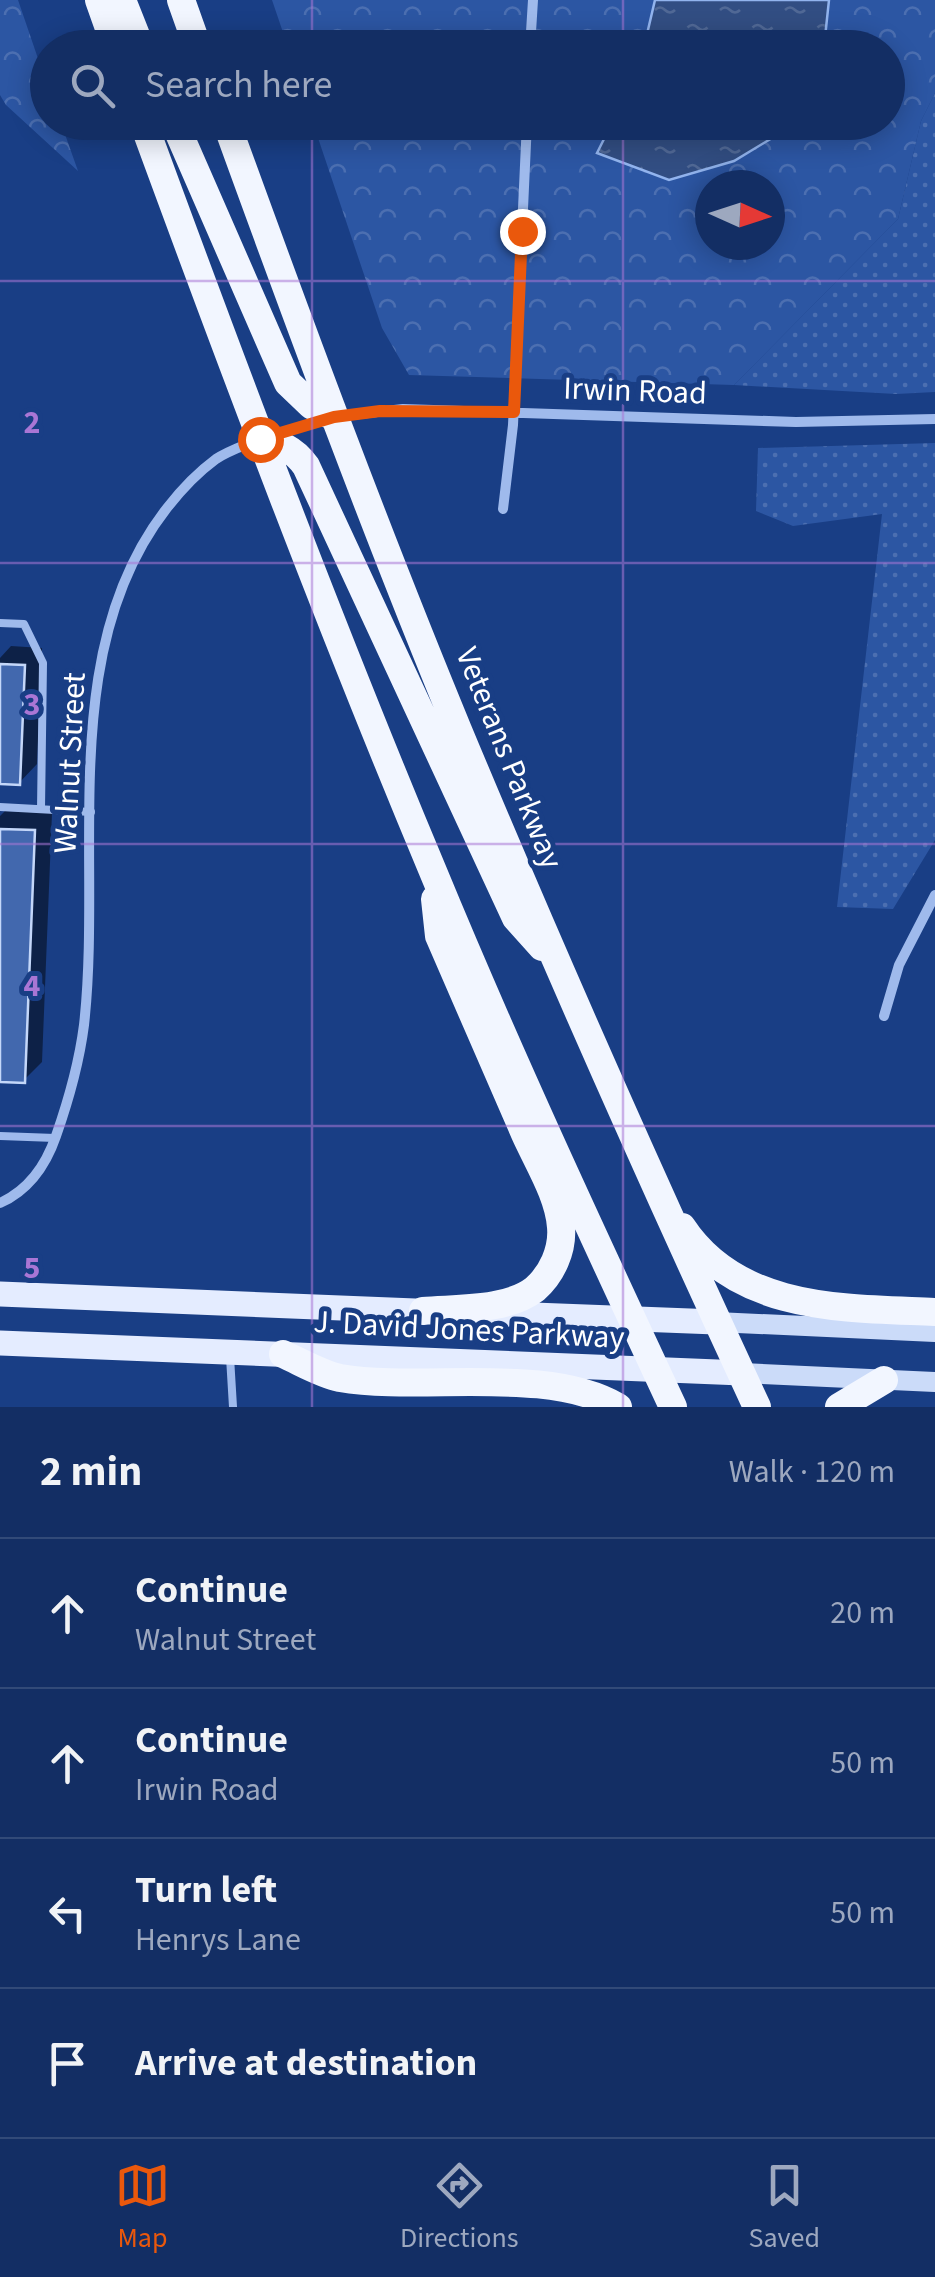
<!DOCTYPE html>
<html lang="en">
<head>
<meta charset="utf-8">
<style>
  :root { --surface:#132e64; --page:#1c366a; --text:#f1f3f6; --muted:#9da8bf; --line:#324a78; --accent:#ea580c }
  body { margin:0; font-family:"Source Sans 3",sans-serif; background:var(--page); color:var(--text) }
  .compass { position:absolute; left:695px; top:170px; width:90px; height:90px; border-radius:50%; background:var(--surface); box-shadow:0 5px 25px #0003; rotate:93deg }
  .stop { position:absolute; width:30px; height:30px; margin:-22px; border:8px solid #ea580c; border-radius:50%; background:#fff }
  .stop.end { background:#ea580c; border-color:#fff; box-shadow:0 2px 10px #0008 }
  .list { margin:0; padding:0; list-style:none }
  h2 { display:flex; justify-content:space-between; align-items:center; height:130px; margin:0; padding:0 40px; font-size:42px }
  h2 small { font-size:32px; font-weight:400; color:var(--muted) }
  .list li { display:grid; grid-template-columns:65px 1fr auto; gap:30px; align-items:center; box-sizing:border-box; height:150px; padding:0 40px; border-top:2px solid var(--line) }
  .list b { display:block; font-size:38px; white-space:nowrap }
  .list p { margin:0; font-size:32px; white-space:nowrap; color:var(--muted) }
  .list em { font-size:32px; font-style:normal; color:var(--muted) }
  .icon { flex:none; width:55px; height:55px; fill:none; stroke:currentColor; stroke-width:2; stroke-linecap:round; stroke-linejoin:round }
  .map { position:relative; flex:none; width:935px; height:1407px; overflow:hidden }
  .search { position:absolute; background:var(--surface); box-shadow:0 5px 25px #0003; left:30px; right:30px; top:30px; height:110px; display:flex; align-items:center; gap:25px; box-sizing:border-box; padding:0 35px; border-radius:55px; color:var(--muted); font-size:38px }
  .sheet { height:730px; background:var(--surface) }
  nav { display:flex; justify-content:space-around; align-items:center; box-sizing:border-box; height:140px; border-top:2px solid var(--line); background:var(--surface); font-size:28px; color:var(--muted) }
  nav a { display:grid; justify-items:center; gap:5px }
  nav .on { color:var(--accent) }
  .map>svg:first-child { display:block }
</style>
</head>
<body>
<div class="map">
<svg width="935" height="1407" viewBox="0 0 935 1407">
  <defs>
    <pattern id="grass-dots" width="8" height="8" patternUnits="userSpaceOnUse" patternTransform="scale(2.5)"><rect width="8" height="8" fill="#2c56a3"/><path d="M2 2h.1M6 6h.1" fill="none" stroke="#4c6fb1" stroke-width="1.8" stroke-linecap="round"/></pattern>
    <pattern id="forest-crowns" width="20" height="18" patternUnits="userSpaceOnUse" patternTransform="scale(2.5)"><rect width="20" height="18" fill="#2c56a3"/><path d="M2 6a3 3 0 1 1 6 0M12 15a3 3 0 1 1 6 0" fill="none" stroke="#4c6fb1"/></pattern>
    <pattern id="water-ripples" width="26" height="14" patternUnits="userSpaceOnUse" patternTransform="scale(2.5)"><rect width="26" height="14" fill="#324e83"/><path d="M2 4q2-2 4 0t4 0M15 11q2-2 4 0t4 0" fill="none" stroke="#516996"/></pattern>
  </defs>
  <rect width="100%" height="100%" fill="#193e85"/>
  <path fill="url(#grass-dots)" d="M935,93v299l-39,2 -162,-9 164,-166 23,-98z
    M935,443v397l-42,69 -56,-2 45,-393 -89,12 -37,-15 2,-63z"/>
  <path fill="url(#forest-crowns)" fill-rule="evenodd" d="M0,0h18l29,85 1,37 13,1 17,48 -72,-66 -6,-10z
    M272,0h663v93l-14,28 -23,98 -164,166 -325,-10 -27,-47 -69,-205 575,-1v-74l-600,-1zM710,185h60v60h-60z"/>
  <path fill="url(#water-ripples)" stroke="#92b4ee" stroke-width="2.5" d="M655,0h174l-5,47h-180z
    M612,123v-1l179,1 -4,6 -53,32 -65,19 -72,-27z"/>
  <path fill="#0007" d="M11,646l31,2 -5,116 -18,19 -19,-1v-124z
    M5,811l47,2 -10,249 -18,18 -24,-1v-263z"/>
  <path fill="#4268ae" stroke="#c4d7f9" stroke-width="2.5" d="M0,664l25,1 -5,120 -20,-1z
    M0,829l35,1 -10,253 -25,-1z"/>
  <g fill="none" stroke-linecap="round" stroke-linejoin="round">
    <path stroke="#9fbaec" stroke-width="8" d="M0,623l24,1 19,39 -2,146
      M0,807l91,5
      M0,1136l55,2
      M230,1357l3,50"/>
    <path stroke="#9fbaec" stroke-width="10" d="M530,48l3,-48
      M273,435l61,-18 69,-8 393,13 139,-3
      M503,509l10,-84 14,-303
      M884,1016l15,-51 36,-70
      M0,1203c29,-13 46,-38 56,-67 13,-37 23,-72 28,-111 19,-169 -29,-374 83,-517 14,-18 30,-35 49,-49 12,-8 27,-13 41,-19"/>
    <path stroke="#cbdbf9" stroke-width="20" d="M716,1322l219,10
      M742,1373l193,9"/>
    <path stroke="#e4ecff" stroke-width="25" d="M0,1294l440,18
      M480,1313l236,9
      M0,1343l742,30"/>
    <path stroke="#f2f6ff" stroke-width="28" d="M99,0l17,48
      M122,0l19,48
      M181,0l17,48
      M143,122c92,251 186,501 289,747 75,182 158,360 241,538
      M174,122l114,261 23,22 23,12
      M226,122c74,204 149,407 232,608 95,228 195,453 299,677
      M260,439c20,5 33,9 46,27l210,452 26,29
      M682,1227c56,85 164,81 253,85
      M423,1311c34,-3 84,0 112,-22 17,-15 28,-39 26,-62 -2,-31 -23,-64 -36,-93 -29,-66 -57,-132 -86,-198l-4,-37
      M283,1354c18,8 38,20 57,24 82,14 207,-13 278,29
      M839,1407l45,-27"/>
  </g>
  <g fill="none" stroke-linecap="round" stroke-linejoin="round">
    <path stroke="#ea580c" stroke-width="12" d="M260,439l74,-22 46,-6 134,1 8,-181"/>
  </g>
  <path fill="none" stroke="#a976d5" stroke-width="2.5" stroke-opacity="0.55" d="M312,0v48M623,0v48M312,122v1285M623,122v1285M0,281h935M0,563h935M0,844h935M0,1126h935"/>
  <g text-anchor="middle" dominant-baseline="central" stroke-width="10" stroke-linejoin="round" paint-order="stroke">
    <g font-size="32" fill="#fff" stroke="#193e85">
      <text transform="translate(635 391) rotate(2)">Irwin Road</text>
      <text transform="translate(509 758) rotate(68)">Veterans Parkway</text>
      <text transform="translate(70 763) rotate(-87)">Walnut Street</text>
      <text transform="translate(469 1330) rotate(3)">J. David Jones Parkway</text>
    </g>
  </g>
  <g font-size="32" text-anchor="middle" font-weight="bold" fill="#a976d5" stroke="#193e85" stroke-width="10" stroke-linejoin="round" paint-order="stroke">
    <text x="32" y="433">2</text>
    <text x="32" y="715">3</text>
    <text x="32" y="996">4</text>
    <text x="32" y="1278">5</text>
  </g>
</svg>
<svg class="compass" viewBox="-18 -18 36 36"><path d="M0-13l5 13h-10z" fill="#e53935"/><path d="M0 13l5-13h-10z" fill="#9da8bf"/></svg>
<div class="stop" style="left:260px;top:439px"></div>
<div class="stop end" style="left:522px;top:231px"></div>
<div class="search"><svg class="icon" aria-label="search" viewBox="0 0 24 24"><circle cx="10" cy="10" r="6"/><path d="M15 15l6 6"/></svg>Search here</div>
</div>
<section class="sheet">
<h2>2 min<small>Walk · 120 m</small></h2>
<ul class="list">
<li><svg class="icon" aria-label="ahead" viewBox="0 0 24 24"><path d="M12 20V5M6 11l6-6 6 6"/></svg><div><b>Continue</b><p>Walnut Street</p></div><em>20 m</em></li>
<li><svg class="icon" aria-label="ahead" viewBox="0 0 24 24"><path d="M12 20V5M6 11l6-6 6 6"/></svg><div><b>Continue</b><p>Irwin Road</p></div><em>50 m</em></li>
<li><svg class="icon" aria-label="left" viewBox="0 0 24 24"><path d="M17 20v-9H6M10 6l-5 5 5 5"/></svg><div><b>Turn left</b><p>Henrys Lane</p></div><em>50 m</em></li>
<li><svg class="icon" aria-label="arrive" viewBox="0 0 24 24"><path d="M6 21V4h12l-3 4 3 4H6"/></svg><div><b>Arrive at destination</b></div></li>
</ul>
</section>
<nav>
<a class="on"><svg class="icon" aria-label="map" viewBox="0 0 24 24"><path d="M3 6l6-2 6 2 6-2v14l-6 2-6-2-6 2zM9 4v14M15 6v14"/></svg>Map</a>
<a><svg class="icon" aria-label="directions" viewBox="0 0 24 24"><path d="M12 3l9 9-9 9-9-9zM9 14v-3h6M13 9l2 2-2 2"/></svg>Directions</a>
<a><svg class="icon" aria-label="saved" viewBox="0 0 24 24"><path d="M7 4h10v16l-5-4-5 4z"/></svg>Saved</a>
</nav>
</body>
</html>
